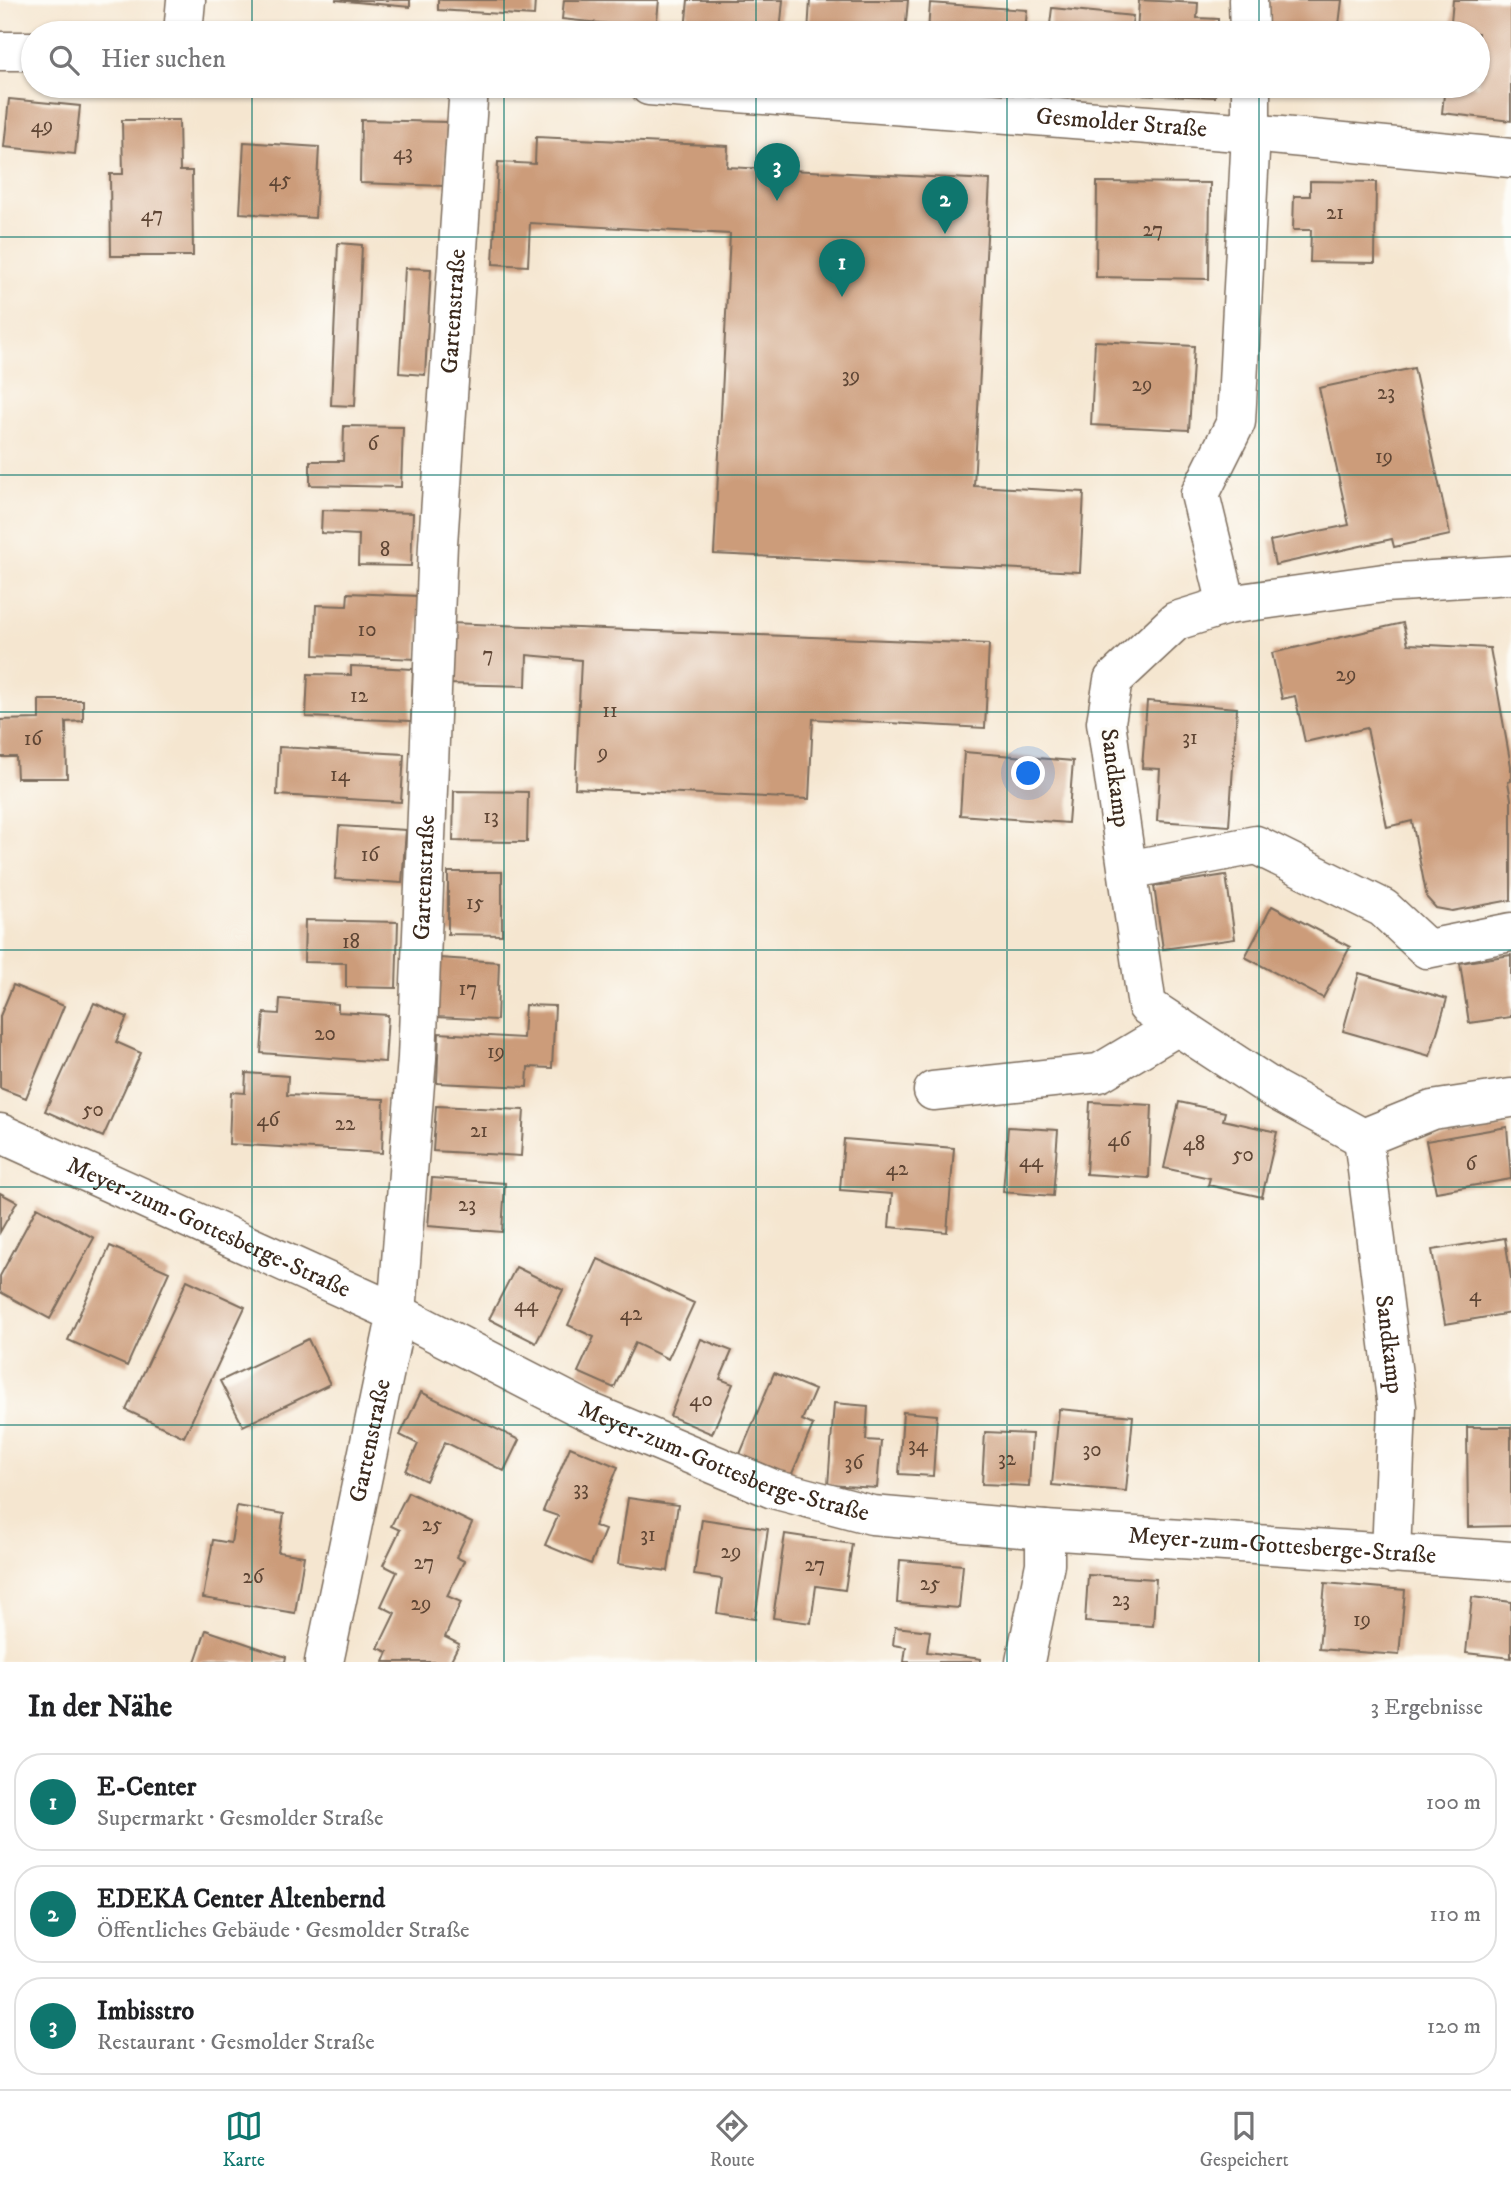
<!DOCTYPE html>
<html lang="de">
<head>
<meta charset="utf-8">
<style>
  :root { --surface:#fff; --page:#f6f6f6; --text:#202124; --muted:#757577; --line:#e0e0e0; --accent:#0f766e }
  body { margin:0; font-family:"IM FELL DW Pica",serif; background:var(--page); color:var(--text) }
  .you { position:absolute; left:1029px; top:774px; width:24px; height:24px; margin:-18px; border:5px solid #fff; border-radius:50%; background:#1a73e8; box-shadow:0 0 0 10px #1a73e833 }
  .badge { display:grid; place-items:center; width:46px; height:46px; border-radius:50%; background:var(--accent); color:#fff; font-size:23px; font-weight:700 }
  .pin { position:absolute; translate:-50% -58px; filter:drop-shadow(0 2px 4px #0008) }
  .pin::after { content:''; position:absolute; top:37px; width:24px; height:21px; background:inherit; clip-path:polygon(0 0,100% 0,50% 100%) }
  .list { margin:0; padding:0; list-style:none }
  h2 { display:flex; justify-content:space-between; align-items:center; height:91px; margin:0; padding:0 28px; font-size:30px }
  h2 small { font-size:23px; font-weight:400; color:var(--muted) }
  .list li { display:grid; grid-template-columns:46px 1fr auto; gap:21px; align-items:center; box-sizing:border-box; height:98px; margin:0 14px 14px; padding:0 14px; border:2px solid var(--line); border-radius:28px }
  .list b { display:block; font-size:26px; white-space:nowrap }
  .list p { margin:0; font-size:23px; white-space:nowrap; color:var(--muted) }
  .list em { font-size:23px; font-style:normal; color:var(--muted) }
  .icon { flex:none; width:38px; height:38px; fill:none; stroke:currentColor; stroke-width:2; stroke-linecap:round; stroke-linejoin:round }
  .map { position:relative; flex:none; width:1511px; height:1662px; overflow:hidden }
  .search { position:absolute; background:var(--surface); box-shadow:0 2px 5px #0004; left:21px; right:21px; top:21px; height:77px; display:flex; align-items:center; gap:18px; box-sizing:border-box; padding:0 24px; border-radius:38px; color:var(--muted); font-size:26px }
  .sheet { height:427px; background:var(--surface) }
  nav { display:flex; justify-content:space-around; align-items:center; box-sizing:border-box; height:98px; border-top:2px solid var(--line); background:var(--surface); font-size:19px; color:var(--muted) }
  nav a { display:grid; justify-items:center; gap:4px }
  nav .on { color:var(--accent) }
  .map>svg:first-child { display:block }
</style>
</head>
<body>
<div class="map">
<svg width="1511" height="1662" viewBox="0 0 1511 1662">
  <rect width="100%" height="100%" fill="#fdfcf7"/>
  <filter id="ink" filterUnits="userSpaceOnUse"><feTurbulence type="fractalNoise" baseFrequency=".0143" numOctaves="2"/><feDisplacementMap in="SourceGraphic" scale="14" xChannelSelector="R" yChannelSelector="G"/><feConvolveMatrix kernelMatrix="1 2 1 2 8 2 1 2 1" color-interpolation-filters="sRGB"/></filter>
  <filter id="wash" filterUnits="userSpaceOnUse"><feTurbulence type="fractalNoise" baseFrequency=".00686" numOctaves="4" result="noise"/><feDisplacementMap in="SourceGraphic" scale="28" xChannelSelector="R" yChannelSelector="G"/><feGaussianBlur stdDeviation="1.57" result="paint"/><feColorMatrix in="noise" values="0 0 0 0 0 0 0 0 0 0 0 0 0 0 0 0 0 1.4 0 .05"/><feComposite in="paint" operator="in"/></filter>
  <g filter="url(#wash)">
    <rect width="100%" height="100%" fill="#f5e6d0"/>
    <g id="blocks">
      <path fill="#cc9c7a" d="M335,0h75v7z
        M438,0h97l-1,16 -96,-6z
        M564,0h95l-3,29 -94,-10z
        M688,0h95l-3,33 -95,-3z
        M810,0h98l-3,33h-97z
        M1139,0l59,3 -1,15 21,1v14h-81z
        M1267,0h75l-4,33h-75z
        M1453,0h58v121l-69,-8 3,-27h33v-53h-28z
        M930,3l97,7 -2,23h-97z
        M1052,8l81,8 -2,17h-82z
        M1135,86h81l-1,11 -80,-3z
        M9,99l71,7 -5,48 -71,-7z
        M122,120h57l1,51h12l1,85h-82l-1,-82h13z
        M361,120l86,2 -2,64 -85,-3z
        M536,137l192,9 -1,21 263,13 -16,306 110,6 -4,80 -366,-18 16,-320 -200,-11 -2,43 -35,-2 5,-102 37,2z
        M244,142l75,5 -4,71 -75,-5z
        M1310,181l66,1 -1,81 -65,-1 1,-32h-18l1,-34h16z
        M1097,182l113,1 -1,96 -113,-2z
        M338,243l24,2 -7,161 -24,-1z
        M405,268l26,1 -6,106 -26,-2z
        M1095,341l99,5 -5,84 -98,-5z
        M1414,368l36,167 -56,12 -2,-8 -117,26 -5,-24 79,-16 -30,-137z
        M344,426l59,1 -2,60 -91,-2v-24h33z
        M322,510l91,3 -2,53 -53,-1 1,-30 -38,-2z
        M348,593l72,3 -2,63 -104,-4 2,-50 31,1z
        M450,623l539,21 -4,84 -172,-9 -4,80 -234,-11 6,-128 -54,-5 -1,31 -78,-2z
        M1403,623l5,21 82,4 21,118v15l-3,1 3,17v101l-59,11 -16,-3 -9,-10 -15,-77 -25,6 -20,-99 -62,14 -10,-46 -13,3 -10,-46z
        M351,666l62,3 -2,52 -105,-4 2,-43 43,1z
        M39,700h44v21l-17,1 1,56h-50l-1,-21h-16v-37l39,-1z
        M1147,701l90,7 -8,118 -72,-5 3,-52 -18,-1z
        M279,747l125,7 -3,48 -124,-7z
        M964,752l109,9 -5,62 -108,-8z
        M454,791l74,1 -1,50 -74,-1z
        M339,826l67,4 -4,53 -67,-4z
        M448,872h54v63l-54,-1z
        M1226,875l9,64 -72,10 -9,-63z
        M1272,906l78,41 -27,51 -78,-41z
        M305,920l93,2 -2,66 -50,-1v-24l-42,-1z
        M1511,955v62l-42,6 -9,-60z
        M439,958l60,4 -2,58 -61,-3z
        M1359,973l88,26 -17,57 -87,-25z
        M13,985l51,21 -38,92 -26,-10v-72z
        M280,999l58,5v8l50,3 -3,47 -124,-9 3,-40 15,1z
        M94,1003l33,14 -11,25 25,11 -38,84 -58,-26z
        M525,1005l30,1 -3,62 -24,-1 -1,20 -90,-4 2,-50 84,5z
        M246,1073l42,3 -1,19 97,4 -2,54 -153,-9 2,-52 14,1z
        M1090,1102l62,3 -3,73 -63,-4z
        M1179,1102l46,10 -2,8 54,12 -15,65 -54,-12 2,-7 -46,-10z
        M436,1106l88,4 -3,46 -88,-5z
        M1008,1127l50,3 -5,66 -50,-4z
        M1507,1127l4,52 -75,13 -10,-51z
        M844,1139l110,9 -7,84 -58,-5 3,-33 -52,-4z
        M432,1178l73,5 -3,49 -74,-6z
        M0,1193l17,9 -17,30z
        M37,1207l57,31 -44,81 -50,-27v-16z
        M1505,1238l6,40v35l-66,11 -13,-74z
        M110,1246l59,26 -42,94 -59,-26z
        M598,1259l96,44 -26,56 -33,-16 -21,45 -36,-16 16,-35 -26,-12z
        M516,1267l47,23 -27,53 -47,-24z
        M187,1280l58,27 -61,130 -58,-27z
        M308,1339l22,45 -87,42 -23,-45z
        M701,1339l31,12 -12,28 13,5 -21,50 -42,-18z
        M774,1373l41,17 -13,30 11,5 -22,51 -51,-22z
        M421,1392l98,48 -15,31 -59,-29 -19,39 -20,-10 12,-27 -18,-9z
        M834,1403l34,3 -2,34 15,1 -4,47 -49,-3z
        M1059,1409l74,7 -7,75 -74,-6z
        M903,1412l34,3 -4,61 -34,-2z
        M1467,1427h44v99l-43,1z
        M985,1432l47,2 -3,52 -47,-2z
        M570,1447l48,20 -24,59 11,4 -14,34 -46,-19 13,-29 -15,-5z
        M408,1492l64,31 -16,34 8,4 -17,35 14,6 -16,35 14,7 -9,18h-66l4,-10 -10,-4 17,-35 -14,-7 16,-34 -14,-7 17,-35 -9,-4z
        M628,1498l50,7 -10,66 -50,-7z
        M237,1506l47,8 -6,38 26,4 -9,57 -92,-15 10,-58 18,3z
        M702,1519l66,10 -13,90 -38,-6 5,-34 -28,-4z
        M785,1534l67,10 -7,46 -29,-4 -5,37 -38,-5z
        M900,1560l63,5 -4,43 -62,-5z
        M1088,1575l68,4 -3,47 -68,-4z
        M1325,1583l80,7 -6,65 -80,-6z
        M1472,1597l39,5v56l-45,-5z
        M895,1627l35,4 -3,21 54,7v3h-77l2,-15 -13,-2z
        M206,1630l80,27 -1,5h-90z"/>
    </g>
  </g>
  <g filter="url(#ink)">
    <use href="#blocks" fill-opacity="0" stroke="#7c6c5c" stroke-width="2"/>
    <g fill="none" stroke-linecap="round" stroke-linejoin="round">
      <g stroke="#7c6c5c" stroke-width="41">
        <g id="minor">
          <path d="M1248,0l1,33"/>
          <path d="M183,33l3,-33"/>
          <path d="M1227,605l-27,-111 36,-72 15,-289v-47"/>
          <path d="M1128,870l128,-25 127,63 44,41 84,-17"/>
          <path d="M933,1091l166,-18 79,-47"/>
          <path id="s1" d="M0,1133l397,180 190,98 186,78 99,26 173,15 466,31"/>
          <path d="M1363,1138l-88,-48 -128,-84 -41,-284 7,-42 63,-59 51,-16 157,-22 127,-8"/>
          <path id="s2" d="M1363,1138l34,269 -6,147"/>
          <path d="M1363,1138l69,-28 79,-12"/>
          <path id="s3" d="M324,1662l73,-349 20,-255 21,-514 31,-458"/>
          <path d="M1025,1662l20,-98v-34"/>
        </g>
      </g>
      <g stroke="#7c6c5c" stroke-width="41">
        <g id="major">
          <path d="M0,51h33"/>
          <path id="s4" d="M649,86l602,47 260,25"/>
        </g>
      </g>
      <use href="#minor" stroke="#fff" stroke-width="38"/>
      <use href="#major" stroke="#fff" stroke-width="38"/>
    </g>
  </g>
  <path fill="none" stroke="#0f766e" stroke-width="2" stroke-opacity="0.55" d="M252,0v33M504,0v33M756,0v33M1007,0v33M1259,0v33M252,86v1576M504,86v1576M756,86v1576M1007,86v1576M1259,86v1576M0,237h1511M0,475h1511M0,712h1511M0,950h1511M0,1187h1511M0,1425h1511"/>
  <g text-anchor="middle" dominant-baseline="central" stroke-width="7" stroke-linejoin="round" paint-order="stroke">
    <g font-size="21" fill="#5f4635">
      <text x="42" y="126">49</text>
      <text x="403" y="153">43</text>
      <text x="280" y="180">45</text>
      <text x="1335" y="213">21</text>
      <text x="152" y="215">47</text>
      <text x="1153" y="230">27</text>
      <text x="851" y="376">39</text>
      <text x="1142" y="385">29</text>
      <text x="1386" y="393">23</text>
      <text x="373" y="444">6</text>
      <text x="1384" y="457">19</text>
      <text x="385" y="550">8</text>
      <text x="367" y="630">10</text>
      <text x="488" y="655">7</text>
      <text x="1346" y="675">29</text>
      <text x="359" y="696">12</text>
      <text x="610" y="711">11</text>
      <text x="1190" y="738">31</text>
      <text x="33" y="739">16</text>
      <text x="603" y="753">9</text>
      <text x="340" y="775">14</text>
      <text x="491" y="817">13</text>
      <text x="370" y="855">16</text>
      <text x="475" y="903">15</text>
      <text x="351" y="942">18</text>
      <text x="468" y="989">17</text>
      <text x="325" y="1034">20</text>
      <text x="496" y="1052">19</text>
      <text x="93" y="1110">50</text>
      <text x="268" y="1120">46</text>
      <text x="345" y="1124">22</text>
      <text x="479" y="1131">21</text>
      <text x="1119" y="1140">46</text>
      <text x="1194" y="1144">48</text>
      <text x="1243" y="1155">50</text>
      <text x="1031" y="1161">44</text>
      <text x="1471" y="1164">6</text>
      <text x="897" y="1169">42</text>
      <text x="467" y="1205">23</text>
      <text x="1475" y="1295">4</text>
      <text x="526" y="1305">44</text>
      <text x="631" y="1314">42</text>
      <text x="701" y="1400">40</text>
      <text x="918" y="1445">34</text>
      <text x="1092" y="1450">30</text>
      <text x="1007" y="1459">32</text>
      <text x="854" y="1463">36</text>
      <text x="581" y="1489">33</text>
      <text x="432" y="1525">25</text>
      <text x="648" y="1535">31</text>
      <text x="731" y="1552">29</text>
      <text x="424" y="1563">27</text>
      <text x="815" y="1565">27</text>
      <text x="253" y="1577">26</text>
      <text x="930" y="1584">25</text>
      <text x="1121" y="1600">23</text>
      <text x="421" y="1604">29</text>
      <text x="1362" y="1620">19</text>
    </g>
    <g font-size="24" fill="#3b2a1e" stroke="#fdfcf7">
      <text stroke="none"><textPath href="#s4" startOffset="474">Gesmolder Straße</textPath></text>
      <text stroke="none"><textPath href="#s3" startOffset="1360">Gartenstraße</textPath></text>
      <text transform="translate(1115 778) rotate(82)">Sandkamp</text>
      <text stroke="none"><textPath href="#s3" startOffset="793">Gartenstraße</textPath></text>
      <text stroke="none"><textPath href="#s1" startOffset="229">Meyer-zum-Gottesberge-Straße</textPath></text>
      <text stroke="none"><textPath href="#s2" startOffset="208">Sandkamp</textPath></text>
      <text stroke="none"><textPath href="#s3" startOffset="226">Gartenstraße</textPath></text>
      <text stroke="none"><textPath href="#s1" startOffset="796">Meyer-zum-Gottesberge-Straße</textPath></text>
      <text stroke="none"><textPath href="#s1" startOffset="1365">Meyer-zum-Gottesberge-Straße</textPath></text>
    </g>
  </g>
</svg>
<div class="you"></div>
<div class="pin badge" style="left:842px;top:297px">1</div>
<div class="pin badge" style="left:945px;top:234px">2</div>
<div class="pin badge" style="left:777px;top:201px">3</div>
<div class="search"><svg class="icon" aria-label="search" viewBox="0 0 24 24"><circle cx="10" cy="10" r="6"/><path d="M15 15l6 6"/></svg>Hier suchen</div>
</div>
<section class="sheet">
<h2>In der Nähe<small>3 Ergebnisse</small></h2>
<ul class="list">
<li><span class="badge">1</span><div><b>E-Center</b><p>Supermarkt · Gesmolder Straße</p></div><em>100 m</em></li>
<li><span class="badge">2</span><div><b>EDEKA Center Altenbernd</b><p>Öffentliches Gebäude · Gesmolder Straße</p></div><em>110 m</em></li>
<li><span class="badge">3</span><div><b>Imbisstro</b><p>Restaurant · Gesmolder Straße</p></div><em>120 m</em></li>
</ul>
</section>
<nav>
<a class="on"><svg class="icon" aria-label="map" viewBox="0 0 24 24"><path d="M3 6l6-2 6 2 6-2v14l-6 2-6-2-6 2zM9 4v14M15 6v14"/></svg>Karte</a>
<a><svg class="icon" aria-label="directions" viewBox="0 0 24 24"><path d="M12 3l9 9-9 9-9-9zM9 14v-3h6M13 9l2 2-2 2"/></svg>Route</a>
<a><svg class="icon" aria-label="saved" viewBox="0 0 24 24"><path d="M7 4h10v16l-5-4-5 4z"/></svg>Gespeichert</a>
</nav>
</body>
</html>
